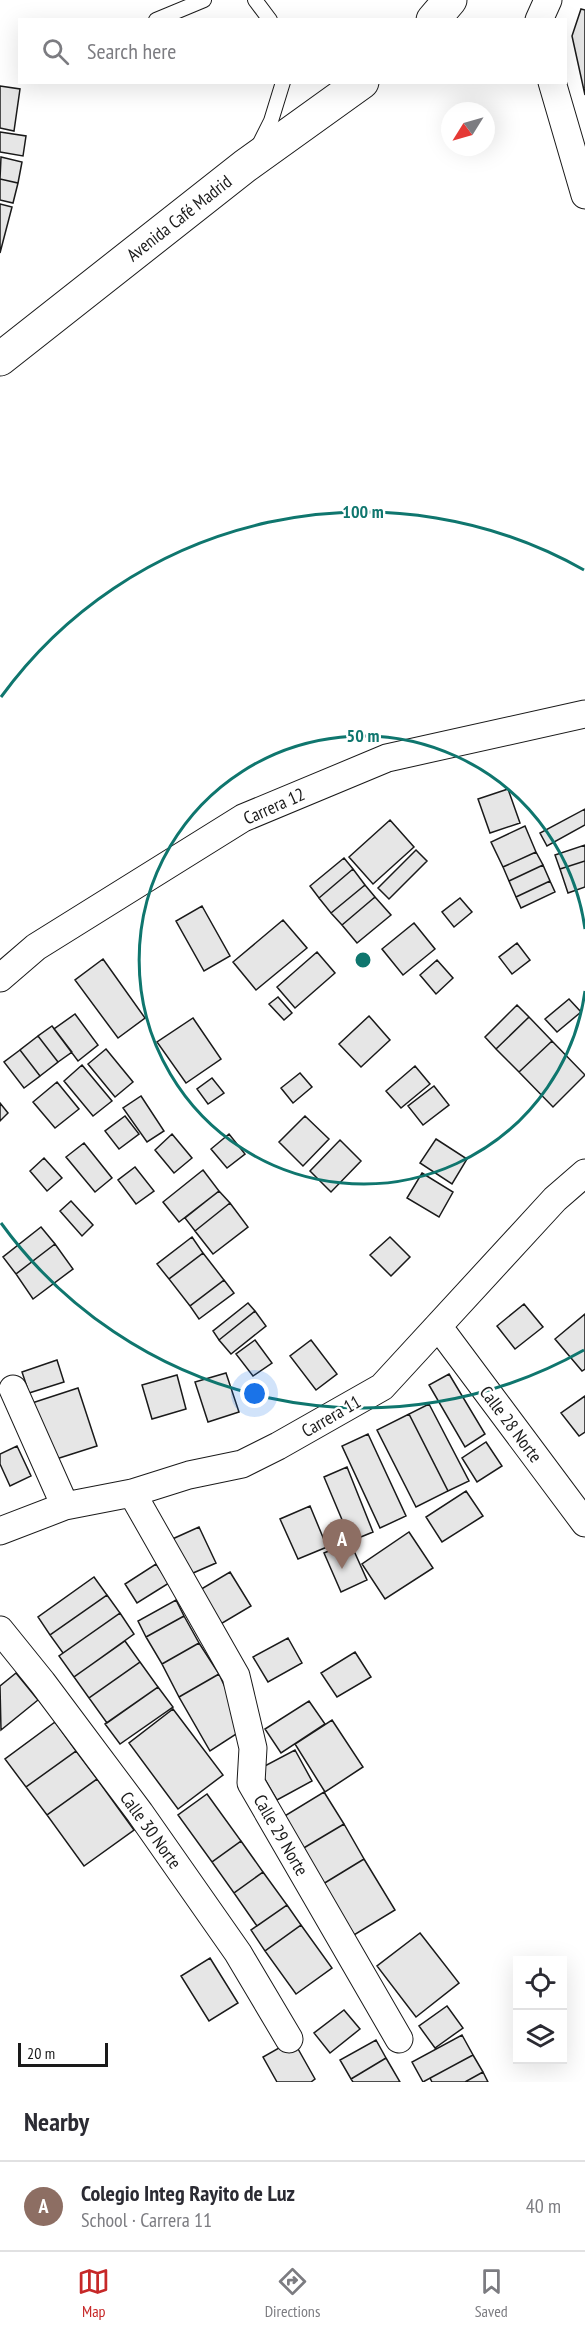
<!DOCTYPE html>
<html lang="en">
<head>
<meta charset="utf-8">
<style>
  :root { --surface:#fff; --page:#f7f7f7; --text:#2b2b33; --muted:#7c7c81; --line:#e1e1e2; --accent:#c62828 }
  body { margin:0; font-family:"PT Sans Narrow",sans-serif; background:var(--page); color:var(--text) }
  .controls { position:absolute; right:18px; bottom:18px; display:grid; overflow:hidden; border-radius:0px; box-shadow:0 6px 24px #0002 }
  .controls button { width:54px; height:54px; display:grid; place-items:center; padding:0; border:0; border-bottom:2px solid var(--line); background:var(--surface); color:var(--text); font:30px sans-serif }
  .compass { position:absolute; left:441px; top:102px; width:54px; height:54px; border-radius:50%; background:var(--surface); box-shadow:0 6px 24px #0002; rotate:233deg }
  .scale { position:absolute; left:18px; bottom:15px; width:90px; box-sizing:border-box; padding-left:6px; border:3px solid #1a1a1a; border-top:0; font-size:16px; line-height:21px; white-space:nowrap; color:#1a1a1a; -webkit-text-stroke:4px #fff; paint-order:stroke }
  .you { position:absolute; left:255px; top:1394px; width:21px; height:21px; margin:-15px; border:4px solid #fff; border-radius:50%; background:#1a73e8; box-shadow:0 0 0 9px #1a73e833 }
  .badge { display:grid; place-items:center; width:39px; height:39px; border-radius:50%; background:var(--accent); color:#fff; font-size:20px; font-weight:700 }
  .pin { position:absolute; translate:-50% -50px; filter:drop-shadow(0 2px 3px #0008) }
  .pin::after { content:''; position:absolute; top:32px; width:21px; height:18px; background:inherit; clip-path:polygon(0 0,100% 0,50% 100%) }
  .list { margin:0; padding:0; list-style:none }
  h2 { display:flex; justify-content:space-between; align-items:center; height:78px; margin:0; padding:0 24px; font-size:26px }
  h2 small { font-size:20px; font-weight:400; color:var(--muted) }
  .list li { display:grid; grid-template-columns:39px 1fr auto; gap:18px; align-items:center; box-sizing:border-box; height:90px; padding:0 24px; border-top:2px solid var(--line) }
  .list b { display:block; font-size:22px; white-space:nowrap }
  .list p { margin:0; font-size:20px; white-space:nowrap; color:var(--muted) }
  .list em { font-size:20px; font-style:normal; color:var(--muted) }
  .icon { flex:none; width:33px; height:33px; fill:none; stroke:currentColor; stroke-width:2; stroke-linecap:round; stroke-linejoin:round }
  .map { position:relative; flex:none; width:585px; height:2082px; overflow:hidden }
  .search { position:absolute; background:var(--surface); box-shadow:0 6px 24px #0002; left:18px; right:18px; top:18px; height:66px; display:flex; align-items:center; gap:15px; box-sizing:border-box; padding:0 21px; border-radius:0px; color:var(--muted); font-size:22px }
  .sheet { height:168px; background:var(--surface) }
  nav { display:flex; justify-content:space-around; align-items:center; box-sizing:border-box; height:84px; border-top:2px solid var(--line); background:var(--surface); font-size:16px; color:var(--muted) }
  nav a { display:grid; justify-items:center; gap:3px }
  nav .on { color:var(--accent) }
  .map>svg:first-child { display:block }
</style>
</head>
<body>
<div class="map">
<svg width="585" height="2082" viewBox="0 0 585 2082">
  <rect width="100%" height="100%" fill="#fff"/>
  <path fill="#e6e6e6" stroke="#1a1a1a" stroke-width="1.5" d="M581,9l4,1v85l-13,-59z
    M0,86l20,3 -6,42 -14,-3z
    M0,132l26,4 -3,20 -23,-4z
    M1,157l21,5 -4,21 -18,-4z
    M0,179l18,4 -5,20 -13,-3z
    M0,204l12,3 -12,46z
    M508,789l12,34 -30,10 -12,-34z
    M585,809v16l-38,21 -7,-13z
    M390,820l24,27 -41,37 -24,-27z
    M525,826l11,26 -33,15 -12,-25z
    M585,845v16l-25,8 -5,-14z
    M416,850l11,11 -38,38 -11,-11z
    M536,852l7,13 -34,16 -6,-14z
    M344,858l9,11 -34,29 -9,-12z
    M585,861v26l-17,6 -8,-24z
    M543,865l7,16 -34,16 -7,-16z
    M353,869l12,16 -34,28 -12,-15z
    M550,881l5,11 -34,16 -5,-11z
    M365,885l10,12 -33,28 -11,-12z
    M375,897l16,18 -34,28 -15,-18z
    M460,898l12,14 -18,15 -12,-15z
    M202,906l28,50 -26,15 -28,-50z
    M283,920l24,28 -51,42 -23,-28z
    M414,923l21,26 -32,26 -21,-26z
    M517,943l13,17 -18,14 -13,-17z
    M317,952l18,21 -40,35 -18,-21z
    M103,959l42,59 -27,20 -43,-58z
    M437,960l16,18 -17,16 -16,-19z
    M278,997l14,16 -8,7 -15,-16z
    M569,999l12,13 -24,20 -12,-13z
    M517,1005l12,12 -33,32 -11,-12z
    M75,1014l23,31 -20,16 -24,-32z
    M369,1016l21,24 -29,27 -22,-23z
    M529,1017l23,24 -33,31 -23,-23z
    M193,1018l28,41 -35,24 -29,-41z
    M52,1026l20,26 -14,10 -20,-26z
    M38,1036l20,26 -18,14 -20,-26z
    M552,1041l33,34 -32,32 -34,-35z
    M106,1049l27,33 -18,15 -27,-33z
    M20,1050l20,26 -16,12 -20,-26z
    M82,1065l30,36 -19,15 -29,-35z
    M415,1066l15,18 -29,24 -15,-17z
    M300,1073l12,14 -19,16 -12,-15z
    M212,1078l12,15 -16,11 -11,-15z
    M57,1082l22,27 -24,19 -22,-26z
    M434,1086l15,19 -26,20 -15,-19z
    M141,1096l23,35 -17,11 -24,-34z
    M0,1103l8,10 -8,8z
    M125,1116l14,18 -20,15 -14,-18z
    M305,1116l24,23 -26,27 -24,-24z
    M172,1134l20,24 -18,15 -19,-23z
    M229,1134l16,20 -18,14 -16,-19z
    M436,1139l31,20 -15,25 -32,-21z
    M340,1140l21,21 -30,31 -21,-21z
    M84,1143l28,35 -17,14 -29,-35z
    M44,1158l18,20 -15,13 -17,-20z
    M135,1167l19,24 -18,13 -18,-24z
    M203,1170l16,21 -40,31 -16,-20z
    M422,1173l31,19 -14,25 -32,-19z
    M219,1191l11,12 -35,28 -10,-13z
    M71,1201l22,24 -11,11 -22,-25z
    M230,1203l18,24 -35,27 -18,-23z
    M41,1227l14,17 -39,30 -13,-17z
    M192,1237l11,16 -34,26 -12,-15z
    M390,1237l20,20 -19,19 -21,-21z
    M55,1244l18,25 -40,30 -17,-25z
    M203,1253l21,27 -34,26 -21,-27z
    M224,1280l10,13 -35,26 -9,-13z
    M248,1303l7,8 -36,29 -6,-9z
    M524,1304l19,23 -28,22 -18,-23z
    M255,1311l11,15 -35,28 -12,-14z
    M585,1314v55l-3,2 -27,-32z
    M255,1340l17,23 -19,13 -17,-22z
    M311,1340l26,34 -21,16 -26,-34z
    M57,1360l7,22 -35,11 -7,-21z
    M226,1373l13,39 -31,10 -13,-40z
    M449,1374l36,60 -20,13 -36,-62z
    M177,1375l9,34 -34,10 -10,-34z
    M78,1388l19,58 -47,15 -18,-58z
    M585,1396v36l-6,4 -18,-23z
    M429,1404l40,77 -21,10 -39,-77z
    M409,1414l39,77 -32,16 -39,-77z
    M368,1434l38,82 -26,12 -38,-82z
    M486,1442l16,24 -25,16 -15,-24z
    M17,1446l14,30 -21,10 -10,-22v-10z
    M347,1467l26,65 -22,9 -27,-64z
    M466,1491l17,25 -41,26 -16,-25z
    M310,1506l17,41 -29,12 -18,-40z
    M199,1527l17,36 -32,14 -16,-36z
    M409,1532l24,36 -48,31 -23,-35z
    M350,1542l17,38 -26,12 -17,-39z
    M156,1564l13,19 -32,20 -12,-19z
    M230,1572l21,34 -32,19 -21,-34z
    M94,1577l13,18 -57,40 -12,-18z
    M107,1595l13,18 -57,40 -13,-18z
    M176,1600l8,16 -38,21 -8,-16z
    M120,1613l14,21 -60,43 -15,-21z
    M184,1616l15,27 -37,21 -16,-27z
    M288,1638l14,25 -34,19 -15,-25z
    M125,1641l15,21 -51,36 -15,-21z
    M199,1643l20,31 -40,23 -17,-33z
    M355,1652l16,25 -34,20 -16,-24z
    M140,1662l18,25 -51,36 -18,-25z
    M16,1673l22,27 -37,30 -1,-44z
    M219,1674l25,55 -34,22 -31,-54z
    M158,1687l15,20 -53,37 -15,-20z
    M309,1701l16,23 -44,29 -16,-24z
    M173,1709l50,66 -45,34 -49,-66z
    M332,1720l31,47 -38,25 -30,-48z
    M55,1722l21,29 -50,36 -21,-28z
    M295,1750l17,31 -35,19 -18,-31z
    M76,1751l21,28 -50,36 -21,-28z
    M97,1779l37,51 -50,36 -37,-51z
    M324,1792l20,32 -42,25 -19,-32z
    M207,1794l34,47 -29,21 -34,-47z
    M344,1824l20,35 -41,25 -21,-35z
    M241,1841l22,31 -29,21 -22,-31z
    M364,1859l31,51 -41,25 -31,-51z
    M263,1872l24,33 -30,21 -23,-33z
    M287,1905l14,20 -36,26 -14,-21z
    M301,1925l31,43 -36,26 -31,-43z
    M420,1933l39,50 -43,34 -39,-51z
    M210,1958l28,45 -29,18 -28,-45z
    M447,2006l16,22 -28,20 -16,-22z
    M344,2010l16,19 -30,24 -16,-20z
    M462,2035l11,20 -50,27 -11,-20z
    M293,2040l22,39 -4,3h-34l-14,-25z
    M376,2040l10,18 -35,21 -11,-19z
    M473,2055l10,17 -18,10h-33l-2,-4z
    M386,2058l14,24h-47l-2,-3z
    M483,2072l5,10h-23z"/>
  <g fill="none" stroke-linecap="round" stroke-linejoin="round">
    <g stroke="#1a1a1a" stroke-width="16">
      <path id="lane" d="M255,0l15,20
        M156,20l48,-20
        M258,147l13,-26 12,-39"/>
    </g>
    <g stroke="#1a1a1a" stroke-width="29">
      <path id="street" d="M539,20l9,-20
        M552,82l33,113
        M0,978l36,-31 207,-129 144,-60 198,-44
        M438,1326l147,197
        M13,1389l52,117
        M132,1493l104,183 17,72 -2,35 148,256
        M0,1531l65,-25 67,-13 57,-18 53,-11 36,-18 104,-59 173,-188 30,-26
        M0,1630l42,52 98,131 98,140 51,86"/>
    </g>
    <g stroke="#1a1a1a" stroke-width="35">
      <path id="secondary" d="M433,20l17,-20
        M0,359l245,-193 117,-84"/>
    </g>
    <use href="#lane" stroke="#fff" stroke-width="14"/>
    <use href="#street" stroke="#fff" stroke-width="27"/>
    <use href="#secondary" stroke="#fff" stroke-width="33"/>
  </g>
  <g fill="none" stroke="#0f766e" stroke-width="3">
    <path d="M585 991A224 224 0 1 1 585 929"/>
    <path d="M584 1350A448 448 0 0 1 1 1223M1 697A448 448 0 0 1 584 570"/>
  </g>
  <g text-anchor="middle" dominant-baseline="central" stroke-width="4.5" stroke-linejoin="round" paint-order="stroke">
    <g font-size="18" fill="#1a1a1a" stroke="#fff">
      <text transform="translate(179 218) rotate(-38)">Avenida Café Madrid</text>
      <text transform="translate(274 806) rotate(-24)">Carrera 12</text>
      <text transform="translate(331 1416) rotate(-30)">Carrera 11</text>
      <text transform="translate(511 1424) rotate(53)">Calle 28 Norte</text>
      <text transform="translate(151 1830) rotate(54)">Calle 30 Norte</text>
      <text transform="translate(281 1835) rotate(60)">Calle 29 Norte</text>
    </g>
  </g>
  <circle cx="363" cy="960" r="9" fill="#0f766e" stroke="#fff" stroke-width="3"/>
  <g font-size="18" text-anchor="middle" font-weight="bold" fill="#0f766e" stroke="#fff" stroke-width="4.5" stroke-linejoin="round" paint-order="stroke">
    <text x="363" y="518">100 m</text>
    <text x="363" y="742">50 m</text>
  </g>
</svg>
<div class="controls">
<button><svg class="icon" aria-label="locate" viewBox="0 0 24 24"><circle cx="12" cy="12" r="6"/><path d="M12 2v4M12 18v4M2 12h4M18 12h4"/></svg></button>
<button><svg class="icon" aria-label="layers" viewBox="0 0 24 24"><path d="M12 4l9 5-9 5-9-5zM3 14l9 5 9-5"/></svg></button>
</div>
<svg class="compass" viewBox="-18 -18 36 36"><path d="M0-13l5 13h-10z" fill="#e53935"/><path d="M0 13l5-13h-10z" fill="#7c7c81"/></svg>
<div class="scale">20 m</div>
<div class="you"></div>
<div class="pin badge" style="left:342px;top:1569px;background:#8d6e63">A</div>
<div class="search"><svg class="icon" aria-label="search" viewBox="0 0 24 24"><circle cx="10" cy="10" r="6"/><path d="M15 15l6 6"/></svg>Search here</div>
</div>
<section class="sheet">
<h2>Nearby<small></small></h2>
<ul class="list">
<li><span class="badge" style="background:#8d6e63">A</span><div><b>Colegio Integ Rayito de Luz</b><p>School · Carrera 11</p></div><em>40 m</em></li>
</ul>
</section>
<nav>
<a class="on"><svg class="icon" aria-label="map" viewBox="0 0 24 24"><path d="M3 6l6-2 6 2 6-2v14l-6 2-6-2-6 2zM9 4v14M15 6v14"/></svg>Map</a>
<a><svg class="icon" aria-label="directions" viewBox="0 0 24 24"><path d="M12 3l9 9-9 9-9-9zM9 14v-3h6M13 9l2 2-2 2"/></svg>Directions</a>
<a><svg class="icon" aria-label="saved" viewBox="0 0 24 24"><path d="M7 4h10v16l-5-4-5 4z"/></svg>Saved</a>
</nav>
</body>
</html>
